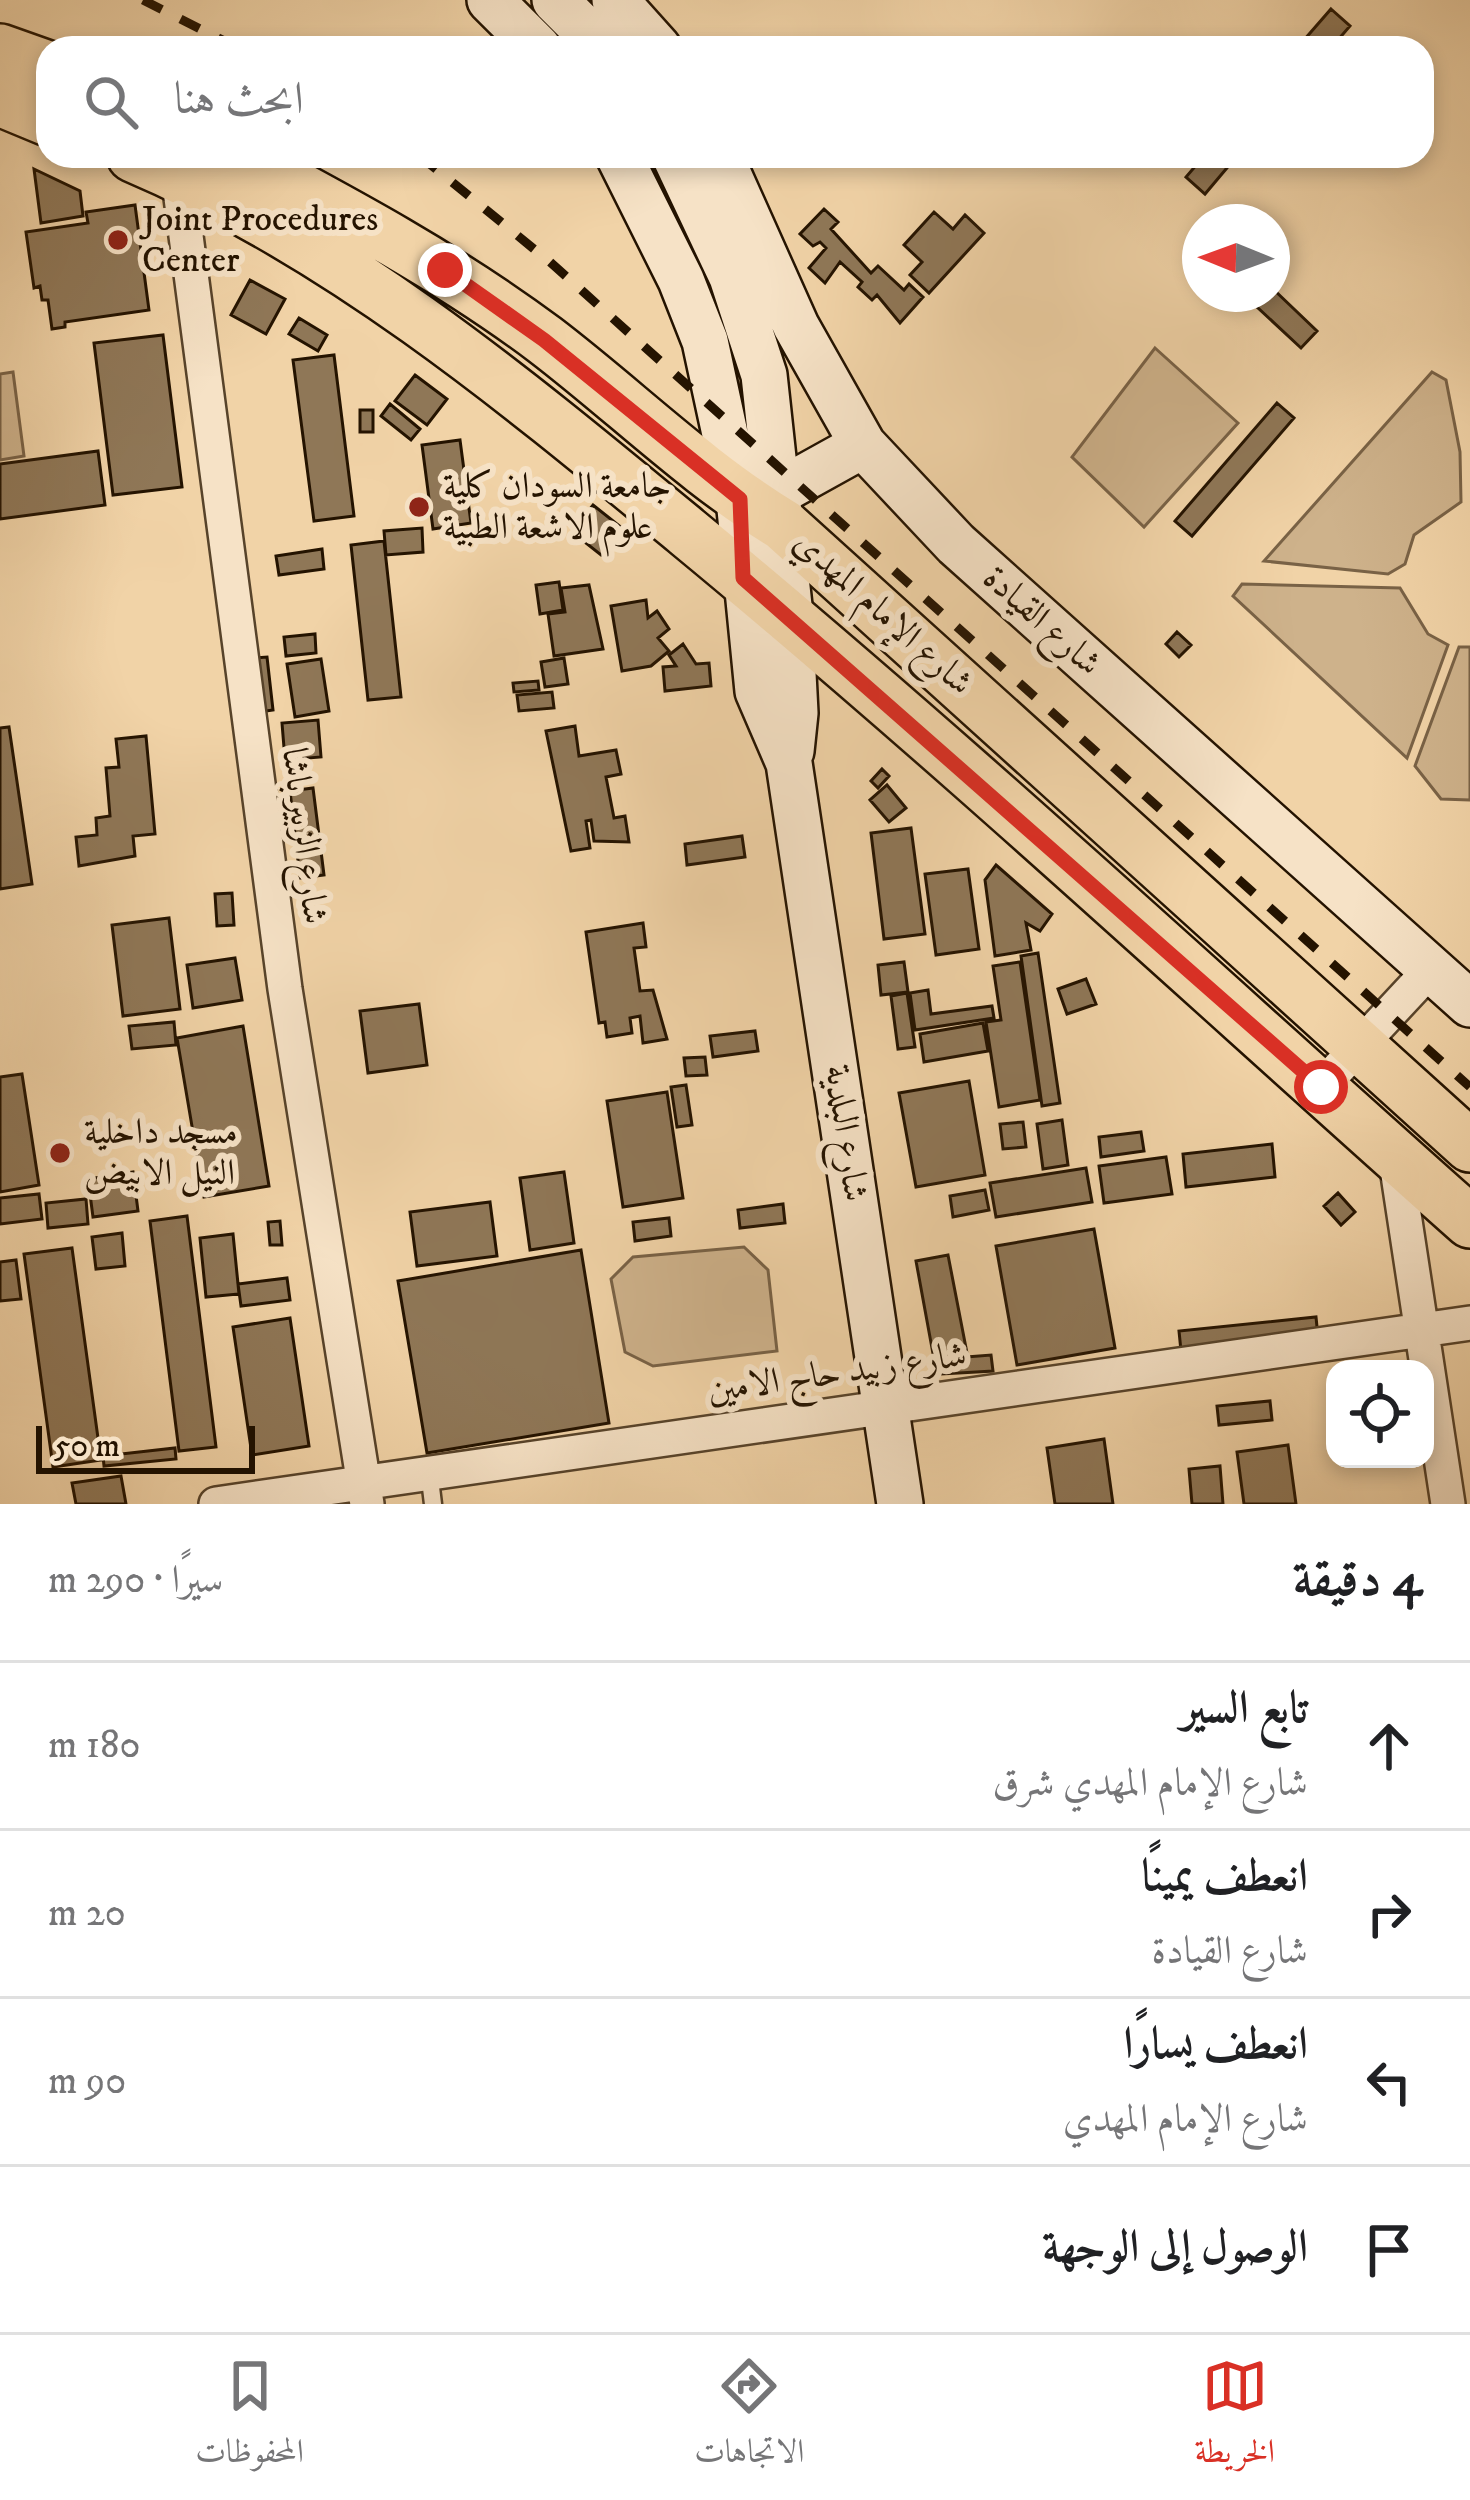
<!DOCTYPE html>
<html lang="ar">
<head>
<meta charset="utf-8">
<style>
  :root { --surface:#fff; --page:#f2f2f2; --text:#202124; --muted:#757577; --line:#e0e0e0; --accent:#d93025 }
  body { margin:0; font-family:"IM FELL DW Pica",Amiri,serif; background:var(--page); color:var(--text); direction:rtl }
  .controls { position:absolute; right:36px; bottom:36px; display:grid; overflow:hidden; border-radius:24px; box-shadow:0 6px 18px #0003 }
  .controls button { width:108px; height:108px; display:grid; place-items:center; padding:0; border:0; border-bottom:3px solid var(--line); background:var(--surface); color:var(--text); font:60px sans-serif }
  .compass { position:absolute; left:1182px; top:204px; width:108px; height:108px; border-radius:50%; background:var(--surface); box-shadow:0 6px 18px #0003; rotate:271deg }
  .scale { position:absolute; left:36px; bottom:30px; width:219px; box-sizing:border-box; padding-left:12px; border:6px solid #241300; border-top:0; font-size:33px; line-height:42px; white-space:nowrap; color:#241300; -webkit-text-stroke:9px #f6e2c6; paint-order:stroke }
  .stop { position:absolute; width:36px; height:36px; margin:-27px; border:9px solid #d93025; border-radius:50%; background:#fff }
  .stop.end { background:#d93025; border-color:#fff; box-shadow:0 3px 12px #0008 }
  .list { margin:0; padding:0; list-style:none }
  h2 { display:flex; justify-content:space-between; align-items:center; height:156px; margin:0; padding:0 48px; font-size:51px }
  h2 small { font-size:39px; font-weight:400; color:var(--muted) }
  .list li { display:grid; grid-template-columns:78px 1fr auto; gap:36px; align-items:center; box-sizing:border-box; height:168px; padding:0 48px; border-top:3px solid var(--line) }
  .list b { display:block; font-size:45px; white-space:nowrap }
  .list p { margin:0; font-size:39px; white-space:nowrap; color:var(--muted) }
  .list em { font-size:39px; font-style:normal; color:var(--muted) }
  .icon { flex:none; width:66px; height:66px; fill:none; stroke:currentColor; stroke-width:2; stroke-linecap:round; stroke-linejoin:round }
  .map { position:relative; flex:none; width:1470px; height:1504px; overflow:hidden; direction:ltr }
  .search { position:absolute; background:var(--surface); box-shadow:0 6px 18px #0003; left:36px; right:36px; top:36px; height:132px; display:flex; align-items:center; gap:30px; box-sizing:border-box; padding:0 42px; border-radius:36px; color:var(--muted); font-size:45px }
  .sheet { height:828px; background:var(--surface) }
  nav { display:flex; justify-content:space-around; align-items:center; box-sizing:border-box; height:168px; border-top:3px solid var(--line); background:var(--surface); font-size:33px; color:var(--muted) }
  nav a { display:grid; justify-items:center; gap:6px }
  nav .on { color:var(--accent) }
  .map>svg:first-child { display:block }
</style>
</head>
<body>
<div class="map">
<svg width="1470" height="1504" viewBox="0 0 1470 1504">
  <rect width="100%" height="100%" fill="#f1d3a7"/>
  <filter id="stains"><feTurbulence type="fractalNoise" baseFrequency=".00167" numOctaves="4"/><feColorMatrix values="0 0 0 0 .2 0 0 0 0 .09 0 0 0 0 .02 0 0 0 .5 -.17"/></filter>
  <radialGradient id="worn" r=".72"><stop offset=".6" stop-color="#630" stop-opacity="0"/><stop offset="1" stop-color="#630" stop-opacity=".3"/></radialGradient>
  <path fill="#ceb28b" stroke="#796246" stroke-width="3" d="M1155,348l83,75 -94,104 -72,-70z
    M13,372l11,84 -24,4v-86z
    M1432,372l14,8 14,72 1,50 -47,33 -9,29 -17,10 -124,-13z
    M1242,584l158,4 28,46 20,11 -41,113 -174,-162z
    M1459,647h11v153l-29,-1 -26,-33z
    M744,1247l24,23 9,81 -124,15 -28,-14 -14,-73 22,-22z"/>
  <path fill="#8f7757" stroke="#241300" stroke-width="3" d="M1331,9l19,17 -19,22h-34z
    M1204,156h33l-32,38 -19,-17z
    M34,169l46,22 3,25 -42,7z
    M135,205l14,105 -84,12v5l-13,2 -4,-29h-6l-2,-14 -6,2 -8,-56 62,-9 -2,-11z
    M824,209l14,13 -7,7 40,44 7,-7 26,24 5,-6 14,13 -23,26 -23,-28 -5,5 -14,-13 4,-5 -22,-20 -15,21 -16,-15 17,-20 -6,-6 -7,4 -13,-12z
    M934,212l19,17 12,-14 19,18 -55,60 -19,-18 12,-13 -18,-17z
    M250,280l35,19 -19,35 -35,-19z
    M1272,288l45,43 -16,17 -58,-54h29z
    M299,318l28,17 -9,16 -29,-17z
    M163,335l19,152 -69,8 -19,-152z
    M334,355l20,161 -40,5 -21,-161z
    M415,375l32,24 -20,26 -32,-24z
    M1277,403l17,15 -102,118 -17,-15z
    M390,404l30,25 -9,11 -30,-24z
    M360,410h13v22h-13z
    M460,440l11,83 -38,6 -11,-84z
    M98,451l7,54 -105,14v-55z
    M593,505l29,23 -21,27 -29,-23z
    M422,528l1,24 -37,3 -2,-24z
    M384,541l17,156 -33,3 -17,-155z
    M322,549l2,20 -45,6 -3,-19z
    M559,582l4,28 -23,4 -4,-29z
    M589,585l14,64 -49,7 -6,-42 17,-2 -4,-24z
    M646,600l2,18 9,-7 12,18 -11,9 11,13 -18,15 -29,5 -11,-65z
    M1177,632l14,13 -12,12 -13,-13z
    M315,634l1,19 -30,3 -2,-19z
    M683,644l13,20 13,-1 2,23 -46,5 -2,-24 13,-1 -7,-11z
    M267,657l6,53 -14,2 -5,-54z
    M564,658l4,26 -23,3 -4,-25z
    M321,659l8,52 -34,6 -8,-53z
    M538,681l1,9 -25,2 -1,-9z
    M552,692l2,16 -35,3 -2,-16z
    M318,720l3,37 -36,3 -3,-37z
    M575,726l4,30 37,-6 5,24 -15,3 8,41 11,-2 4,26 -35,-1 -3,-21 -5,1 4,27 -19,3 -25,-120z
    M9,727l23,157 -32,5v-161z
    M146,736l9,98 -22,2 2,20 -56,10 -3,-29 21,-2 -1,-17 14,-2 -4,-48 13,-1 -3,-28z
    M882,769l7,7 -11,12 -7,-7z
    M887,785l19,23 -17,14 -19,-22z
    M313,788l11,87 -24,3 -10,-87z
    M911,828l14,106 -41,5 -13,-106z
    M742,836l3,21 -58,8 -2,-21z
    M996,865l56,49 -12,17 -14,-8 5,27 -36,6 -10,-76z
    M968,869l11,80 -43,6 -11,-81z
    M232,893l2,32 -17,1 -2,-32z
    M169,918l11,91 -57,7 -11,-91z
    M643,923l3,24 -12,1 6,43 13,-1 14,49 -24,4 -3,-27 -10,2 2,15 -25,4 -2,-15 -6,1 -13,-91z
    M1038,953l22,150 -18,3 -21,-150z
    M235,958l7,42 -49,8 -6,-43z
    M904,962l4,30 -27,3 -3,-30z
    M1020,962l20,138 -41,7 -13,-85 15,-2 -8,-54z
    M1086,979l10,25 -29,10 -9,-25z
    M928,990l3,24 61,-8 2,12 -79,12 -5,-37z
    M907,993l8,54 -17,2 -7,-53z
    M419,1004l8,61 -59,8 -8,-62z
    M174,1022l2,23 -44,4 -3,-23z
    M983,1023l5,28 -64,11 -4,-28z
    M243,1026l26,160 -65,11 -27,-159z
    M755,1031l3,20 -45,6 -3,-21z
    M705,1057l2,18 -21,1 -2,-18z
    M22,1074l17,111 -39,7v-115z
    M969,1081l16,94 -69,12 -17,-94z
    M686,1085l6,40 -15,2 -6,-40z
    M667,1092l16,106 -60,9 -16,-106z
    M1062,1120l6,45 -25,4 -6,-45z
    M1023,1122l3,25 -23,2 -3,-25z
    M1141,1132l3,19 -43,6 -2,-20z
    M1272,1144l3,33 -89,10 -3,-33z
    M1166,1157l6,37 -68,9 -5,-37z
    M1086,1168l6,34 -96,15 -6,-34z
    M133,1172l5,39 -45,6 -5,-38z
    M564,1172l10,71 -44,7 -10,-72z
    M985,1190l4,20 -36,7 -3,-21z
    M1338,1193l17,19 -14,13 -17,-19z
    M39,1194l3,25 -42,5v-26z
    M86,1199l2,25 -40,4 -2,-25z
    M490,1202l7,54 -80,10 -7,-54z
    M783,1204l2,19 -45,5 -2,-18z
    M187,1216l29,231 -37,4 -29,-230z
    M669,1218l2,18 -36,5 -2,-19z
    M280,1221l2,24h-12l-2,-23z
    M1094,1229l21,119 -98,17 -21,-119z
    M122,1233l3,33 -29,3 -4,-32z
    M233,1234l6,60 -33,3 -6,-59z
    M72,1248l29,212 -48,7 -29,-213z
    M581,1250l28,173 -182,30 -29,-172z
    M948,1255l19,98 -33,6 -18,-98z
    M16,1260l5,39 -21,2v-39z
    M287,1278l3,22 -49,6 -3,-22z
    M1316,1317l2,20 -137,14 -2,-20z
    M290,1318l19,128 -57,9 -19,-128z
    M991,1355l2,16 -51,3 -1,-15z
    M1270,1401l2,19 -53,5 -2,-19z
    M1104,1439l9,65h-58l-8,-56z
    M1288,1445l8,59h-52l-7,-52z
    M175,1448l1,11 -72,7 -1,-10z
    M1220,1466l3,38h-31l-3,-35z
    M121,1476l5,28h-50l-4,-21z"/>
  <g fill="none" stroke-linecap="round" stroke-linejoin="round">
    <g stroke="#57432a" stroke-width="21">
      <path id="lane" d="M429,1471l4,33"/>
    </g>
    <g stroke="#57432a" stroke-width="38">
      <path id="street" d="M178,175l107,814 82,515
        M1321,1087l109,-117
        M1395,1155l53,349
        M216,1504l1254,-181"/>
    </g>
    <g stroke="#241300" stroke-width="50">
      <path id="secondary" d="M490,0l48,48
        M555,0l48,48
        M615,0l43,48
        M619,156l62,124 24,61 34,158 19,192 31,72 111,741
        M675,156l57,121 32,98 26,240 5,98 -4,38
        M720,156l76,170 67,119 93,99 514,460
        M780,491l83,-46"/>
    </g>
    <g stroke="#241300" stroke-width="56">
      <path id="primary" d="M0,50l48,17
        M0,100l48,20
        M133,156c207,88 382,234 554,376 268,221 523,459 783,690
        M239,156c105,56 210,112 306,184 80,61 152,133 238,185l687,621"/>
    </g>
    <use href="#lane" stroke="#f6e2c6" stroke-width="16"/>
    <use href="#street" stroke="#f6e2c6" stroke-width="33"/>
    <use href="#secondary" stroke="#f6e2c6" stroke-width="45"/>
    <use href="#primary" stroke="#f1d3a7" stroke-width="51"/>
    <path stroke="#241300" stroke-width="9" stroke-dasharray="21 21" stroke-linecap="butt" d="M143,0l95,48
      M420,156l130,106 920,825"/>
  </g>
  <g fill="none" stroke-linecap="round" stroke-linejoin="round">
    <path stroke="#d93025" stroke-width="15" d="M445,270l99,70 196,159 3,79 578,509"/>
  </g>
  <g fill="#8f2418" stroke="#f6e2c6" stroke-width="4.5">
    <circle cx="118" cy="240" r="12"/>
    <circle cx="419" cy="507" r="12"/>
    <circle cx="60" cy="1153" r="12"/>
  </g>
  <g text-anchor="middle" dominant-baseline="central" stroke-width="12" stroke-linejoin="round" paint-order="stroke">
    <g font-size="36" fill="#241300" stroke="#f6e2c6" text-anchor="start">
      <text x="142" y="219">Joint Procedures<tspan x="142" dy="41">Center</tspan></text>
      <text x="443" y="486">جامعة السودان كلية<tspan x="443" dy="41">علوم الاشعة الطبية</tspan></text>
      <text x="84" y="1132">مسجد داخلية<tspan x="84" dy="41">النيل الابيض</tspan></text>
    </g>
    <g font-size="36" fill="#241300" stroke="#f6e2c6">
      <text transform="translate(883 613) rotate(42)">شارع الإمام المهدي</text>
      <text transform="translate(1042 621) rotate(42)">شارع القيادة</text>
      <text transform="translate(304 836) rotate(83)">شارع الزبير باشا</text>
      <text transform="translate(846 1133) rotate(82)">شارع البلدية</text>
      <text transform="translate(837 1373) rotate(-8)">شارع زبيد حاج الامين</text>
    </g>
  </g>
  <rect width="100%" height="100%" filter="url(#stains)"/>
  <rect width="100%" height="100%" fill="url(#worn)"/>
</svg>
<div class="controls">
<button><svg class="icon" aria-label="locate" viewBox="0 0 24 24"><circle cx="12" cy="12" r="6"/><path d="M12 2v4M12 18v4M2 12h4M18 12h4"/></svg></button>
</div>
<svg class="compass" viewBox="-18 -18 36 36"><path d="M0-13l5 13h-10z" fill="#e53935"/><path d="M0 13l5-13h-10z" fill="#757577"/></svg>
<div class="scale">50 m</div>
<div class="stop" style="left:1321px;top:1087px"></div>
<div class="stop end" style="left:445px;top:270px"></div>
<div class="search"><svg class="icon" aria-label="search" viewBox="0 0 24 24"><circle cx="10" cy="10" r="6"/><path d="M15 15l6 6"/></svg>ابحث هنا</div>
</div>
<section class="sheet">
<h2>4 دقيقة<small>سيرًا · 290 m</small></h2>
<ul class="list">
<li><svg class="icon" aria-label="ahead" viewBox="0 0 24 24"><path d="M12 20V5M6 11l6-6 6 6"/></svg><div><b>تابع السير</b><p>شارع الإمام المهدي شرق</p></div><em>180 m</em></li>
<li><svg class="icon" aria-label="right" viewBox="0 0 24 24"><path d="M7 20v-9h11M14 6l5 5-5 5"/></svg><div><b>انعطف يمينًا</b><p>شارع القيادة</p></div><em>20 m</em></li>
<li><svg class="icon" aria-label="left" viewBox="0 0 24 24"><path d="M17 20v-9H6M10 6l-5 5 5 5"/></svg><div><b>انعطف يسارًا</b><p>شارع الإمام المهدي</p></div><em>90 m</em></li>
<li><svg class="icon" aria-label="arrive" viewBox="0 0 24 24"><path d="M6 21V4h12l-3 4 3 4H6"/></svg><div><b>الوصول إلى الوجهة</b></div></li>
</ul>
</section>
<nav>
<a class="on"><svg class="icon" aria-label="map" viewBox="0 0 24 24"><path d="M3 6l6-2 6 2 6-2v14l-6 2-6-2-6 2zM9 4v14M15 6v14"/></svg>الخريطة</a>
<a><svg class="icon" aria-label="directions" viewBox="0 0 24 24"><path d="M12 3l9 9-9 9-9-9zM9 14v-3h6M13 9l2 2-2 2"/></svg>الاتجاهات</a>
<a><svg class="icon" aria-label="saved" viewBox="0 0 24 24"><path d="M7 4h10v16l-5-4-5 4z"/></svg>المحفوظات</a>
</nav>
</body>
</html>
